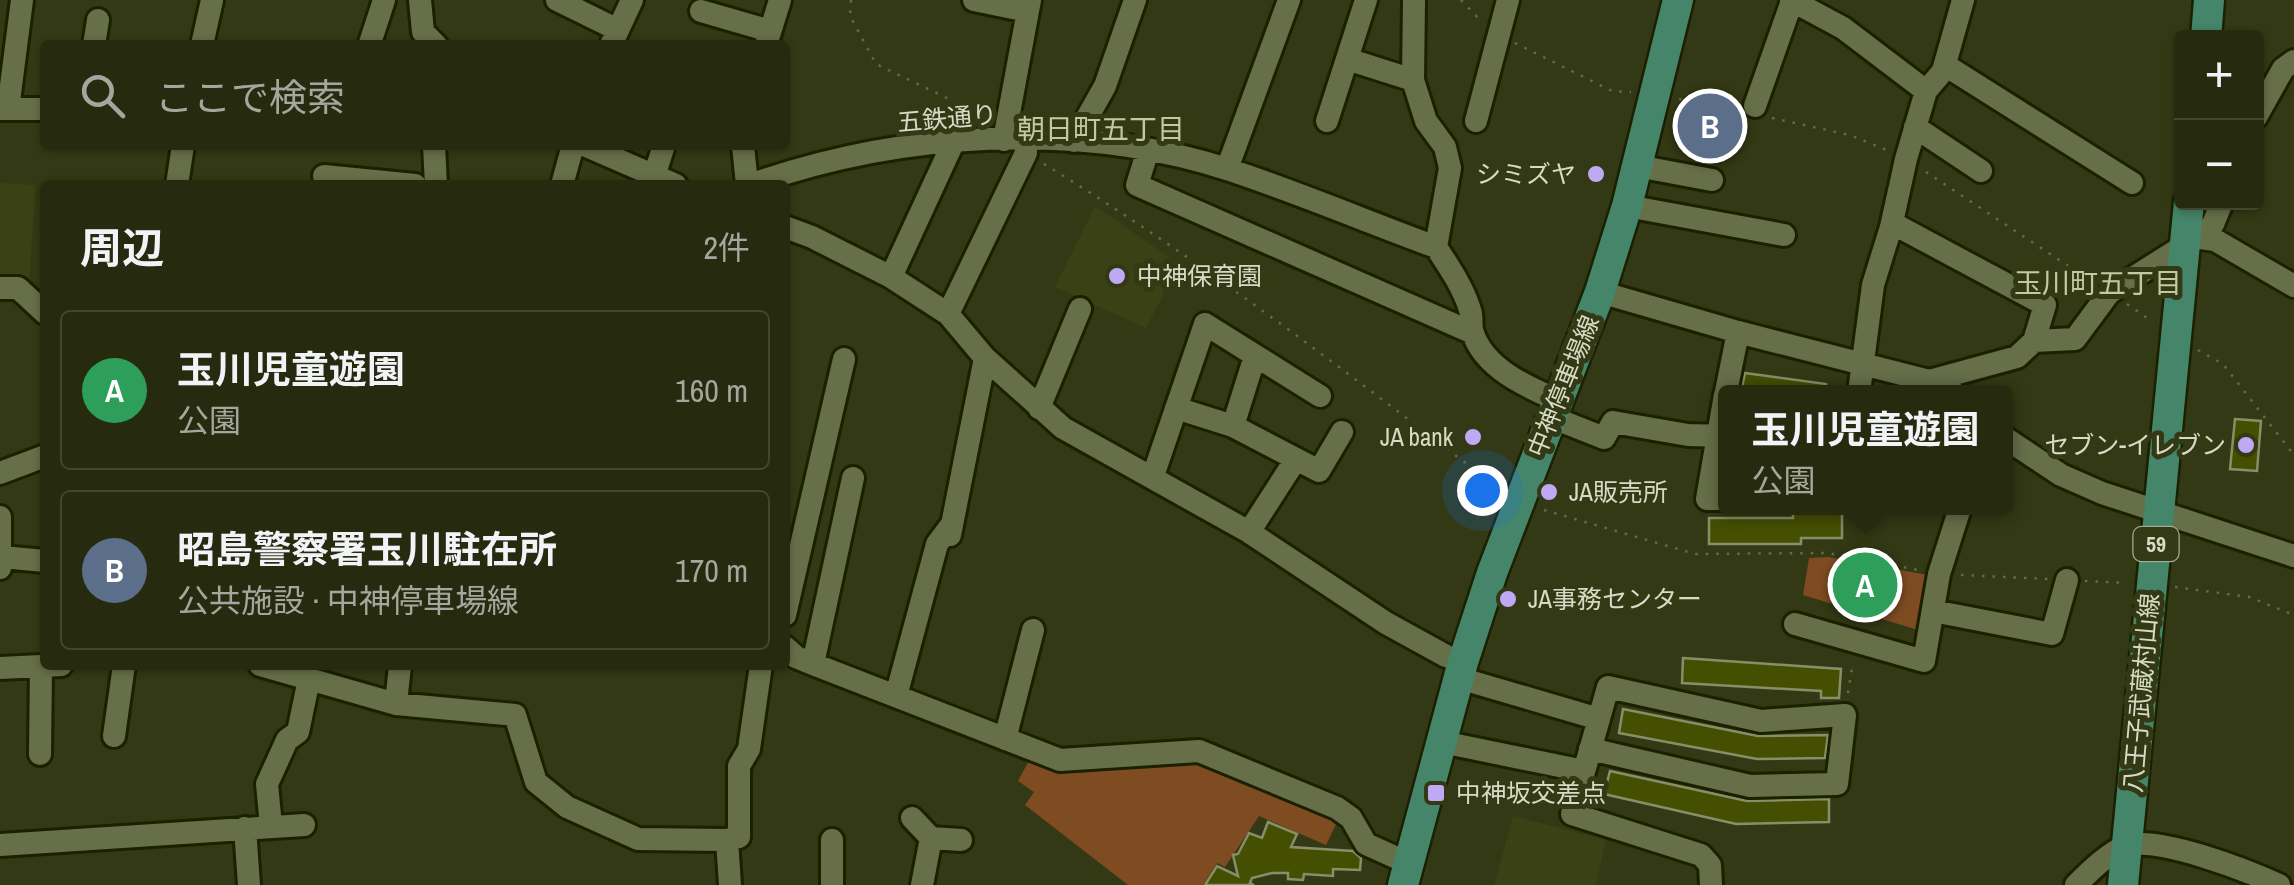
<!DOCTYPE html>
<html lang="ja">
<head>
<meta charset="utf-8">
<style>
  :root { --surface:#262b0f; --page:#32371d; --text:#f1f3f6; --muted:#a4a79e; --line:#42472f; --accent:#95b2f1 }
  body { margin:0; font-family:"Archivo Narrow","Noto Sans JP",sans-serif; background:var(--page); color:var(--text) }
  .controls { position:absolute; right:30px; top:30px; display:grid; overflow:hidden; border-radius:10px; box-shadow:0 2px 8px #0004 }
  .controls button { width:90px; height:90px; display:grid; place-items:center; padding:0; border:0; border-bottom:2px solid var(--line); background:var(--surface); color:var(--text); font:50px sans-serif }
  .you { position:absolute; left:1482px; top:490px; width:35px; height:35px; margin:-25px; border:8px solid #fff; border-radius:50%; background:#1a73e8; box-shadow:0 0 0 15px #1a73e833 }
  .badge { display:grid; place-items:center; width:65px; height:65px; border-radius:50%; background:var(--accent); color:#fff; font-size:32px; font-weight:700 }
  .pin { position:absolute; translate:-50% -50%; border:5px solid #fff; box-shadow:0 2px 10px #0006 }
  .popup { position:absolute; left:1718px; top:385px; width:295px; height:130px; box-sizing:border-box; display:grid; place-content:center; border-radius:10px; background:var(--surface); filter:drop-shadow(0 2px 8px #0005); font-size:32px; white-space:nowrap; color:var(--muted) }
  .popup b { font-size:38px; color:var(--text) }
  .popup::after { content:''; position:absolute; left:50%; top:100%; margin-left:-20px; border:20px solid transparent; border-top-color:var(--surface) }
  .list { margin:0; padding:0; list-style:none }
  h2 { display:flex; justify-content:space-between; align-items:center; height:130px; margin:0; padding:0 40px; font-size:42px }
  h2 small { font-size:32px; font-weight:400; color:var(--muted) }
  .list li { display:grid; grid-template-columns:65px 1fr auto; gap:30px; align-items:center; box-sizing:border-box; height:160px; margin:0 20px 20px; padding:0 20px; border:2px solid var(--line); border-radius:10px }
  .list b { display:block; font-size:38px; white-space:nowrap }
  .list p { margin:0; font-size:32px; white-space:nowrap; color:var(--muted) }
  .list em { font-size:32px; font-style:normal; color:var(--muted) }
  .icon { flex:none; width:55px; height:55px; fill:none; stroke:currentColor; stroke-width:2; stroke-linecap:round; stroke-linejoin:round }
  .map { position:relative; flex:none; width:2294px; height:885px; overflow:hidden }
  .search { position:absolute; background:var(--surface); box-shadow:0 2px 8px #0004; left:40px; top:40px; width:750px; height:110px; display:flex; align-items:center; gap:25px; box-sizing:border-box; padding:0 35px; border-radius:10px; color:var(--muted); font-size:38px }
  .panel { position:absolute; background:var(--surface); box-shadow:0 2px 8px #0004; left:40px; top:180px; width:750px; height:490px; border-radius:10px }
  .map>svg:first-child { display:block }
</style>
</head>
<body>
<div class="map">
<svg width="2294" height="885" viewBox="0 0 2294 885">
  <rect width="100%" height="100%" fill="#333914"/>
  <path fill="#3a4114" d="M0,183l36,2 -7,97h-29z
    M1095,206l84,58 -33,64 -91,-41z
    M1513,816l93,24 -10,45h-102z"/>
  <path fill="#7f4c21" d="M1829,557l99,18 -10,55 -115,-35 6,-37z
    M1032,755l169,3 138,60 -13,27 -67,-29 -34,51 -8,-4 -14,22h-75l-103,-80 9,-13 -16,-11z"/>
  <path fill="#454f02" stroke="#878f68" stroke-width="2.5" d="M1745,373l81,11v8h-85z
    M2235,419l26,2 -4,50 -27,-2z
    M1793,513h49v25h-41v6h-92v-26h84z
    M1683,658l158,11 -2,29h-18v-7l-139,-8z
    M1623,709l135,27 70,-1 -3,23 -68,1 -138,-26z
    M1610,771l137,30 82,-2v23l-93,2 -132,-30z
    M1268,822l29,12 -6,13 62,4 8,7 -1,12 -27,-1v7l-29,-2 -1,6 -15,-1v-6h-16l-20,5 -2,5 4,2h-49l12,-19 21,10 -5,-21 5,-1 11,-21 13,5z"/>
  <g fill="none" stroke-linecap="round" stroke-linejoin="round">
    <g stroke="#1b2000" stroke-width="28">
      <path id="minor" d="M420,0l3,32 13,13
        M557,0l61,30
        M974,0l53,11
        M1414,0l-1,80 13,41 19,26 5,21 -14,79c13,20 27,40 34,63 3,7 0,16 3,23 11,35 54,54 84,67
        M1791,0l52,28 83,63
        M701,11l69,20
        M767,42l13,-42
        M370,43l14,-43
        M94,45l4,-25
        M202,45l10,-45
        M611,45l21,-45
        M1347,59l66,21
        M1945,65l187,118
        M1755,106l37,-105
        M0,109h45
        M8,109l14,-109
        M2256,117l27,-48 11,-8
        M1327,121l39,-121
        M1476,121l32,-121
        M1915,127l66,44
        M1004,140l26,-140
        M1074,141l31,-55 30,-86
        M434,145l2,40
        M584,145l92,40
        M743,145l4,40
        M1148,150l-11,35 336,148
        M1637,166l75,14
        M1227,169l62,-169
        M324,176l91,9
        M654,177l10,-32
        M177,185l6,-40
        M562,185l11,-40
        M750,185c149,-53 328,-65 480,-15 69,23 138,52 206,77
        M1627,206l157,29
        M1892,223l153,82 -11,36
        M785,227l27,10 79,40 57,37 37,44 78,70 186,104 137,91 60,33 17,6
        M2186,236l29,4 79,46
        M2202,237l11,-13 9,-22
        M891,277l62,-134
        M0,288h18l27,25
        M1600,292l138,40 191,49 24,11
        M948,314l78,-161v-13
        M1929,381l88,-24 17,-16 41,-2 34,-46 76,-48
        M1726,392l12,-60
        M1859,392l14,-107 18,-58 15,-68 20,-68 17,-20 20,-71
        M1725,395l-18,104h18
        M1039,408l41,-99
        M1176,408l57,18 86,45 23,-39
        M1551,417l53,21 9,-16 75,13 37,1
        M1233,426l22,-70
        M2005,438l56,37 41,18 192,63
        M0,473l45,-17
        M1153,476l52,-152 115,72
        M0,517v51
        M1249,532l47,-73
        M950,535l35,-177
        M2,557l43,4
        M1933,611l119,23 15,-54
        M785,615l59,-256
        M1795,624l129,37 15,-87 21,-66
        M785,647l11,10 17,7 247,96 139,-9 138,57 14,10 15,26 42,19
        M813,664l40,-186
        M260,665l136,39 119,11 21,67 31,25 71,32 89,1 3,45
        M0,668l61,-3
        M1459,678l140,41
        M896,696l41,-152 15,-20
        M396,704l4,-39
        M114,736l10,-71
        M1005,739l28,-109
        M1442,742l142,29
        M1590,749l160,37 87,-2 8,-69 -84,6 -153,-34c-12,43 -24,85 -36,127l129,41 9,10 1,20
        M40,754l1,-88
        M912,818l19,20 30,2
        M271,826l-4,-42 20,-44 11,-8 11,-53
        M245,828l4,57
        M727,840l12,-3v-71l10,-17 12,-84
        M832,840v45
        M0,845l304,-20
        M922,885l9,-47
        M2076,885c13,-13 33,-33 50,-39 31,-11 122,25 153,39"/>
    </g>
    <g stroke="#1b2000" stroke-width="35">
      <path id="major" d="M2206,38l3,-38
        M1403,885l60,-223 29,-89 108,-281 27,-86 51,-206
        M2123,885l66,-683"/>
    </g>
    <path stroke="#646a4a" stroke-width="2.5" stroke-dasharray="2.5 8" stroke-linecap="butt" d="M851,0l-1,16 26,48 73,35 30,22
      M1461,0l19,20
      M1515,43l97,48 19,1
      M1679,99l56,12
      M1772,118l78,17 39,16
      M1044,164c158,96 306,211 453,323
      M1926,172l165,109
      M2127,304l26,18
      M2198,350l25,14 71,91
      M1544,510l151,44 133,-1 90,17
      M1961,575l87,4
      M2085,581l42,2
      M2175,587l74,10 45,18
      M1848,693l5,-31"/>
    <use href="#minor" stroke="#676f49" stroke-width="22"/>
    <use href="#major" stroke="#45856a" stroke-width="30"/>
  </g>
  <g fill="#bfa9f4" stroke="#333914" stroke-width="4">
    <circle cx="1596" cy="174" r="10"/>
    <circle cx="1117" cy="276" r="10"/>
    <circle cx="1473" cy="437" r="10"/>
    <circle cx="2246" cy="445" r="10"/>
    <circle cx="1549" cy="492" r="10"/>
    <circle cx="1508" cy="599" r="10"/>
    <rect x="1426" y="783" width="20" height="20" rx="5"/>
  </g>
  <g text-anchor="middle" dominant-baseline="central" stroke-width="10" stroke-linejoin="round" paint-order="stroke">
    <rect fill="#333914" stroke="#a5aa91" stroke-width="2.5" x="2133.5" y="527" width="45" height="34" rx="8"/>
    <g font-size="22" font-weight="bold" fill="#d6dbc6">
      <text x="2156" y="544">59</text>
    </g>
    <g font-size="25" fill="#d6dbc6" stroke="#333914">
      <text transform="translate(947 118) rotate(-5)">五鉄通り</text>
      <text transform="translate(1563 386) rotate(-68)">中神停車場線</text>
      <text transform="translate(2141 693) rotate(-85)">八王子武蔵村山線</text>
    </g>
    <g font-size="25" fill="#d6dbc6" stroke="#333914" text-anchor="start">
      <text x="1576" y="174" text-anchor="end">シミズヤ</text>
      <text x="1137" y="276">中神保育園</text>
      <text x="1453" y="437" text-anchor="end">JA bank</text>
      <text x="2226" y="445" text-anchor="end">セブン-イレブン</text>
      <text x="1569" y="492">JA販売所</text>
      <text x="1528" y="599">JA事務センター</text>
      <text x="1456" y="793">中神坂交差点</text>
    </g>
    <g font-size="28" fill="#c0c9a0" stroke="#333914">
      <text x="1101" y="129">朝日町五丁目</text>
      <text x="2098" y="283">玉川町五丁目</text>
    </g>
  </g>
</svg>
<div class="controls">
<button>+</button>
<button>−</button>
</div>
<div class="you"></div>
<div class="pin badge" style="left:1865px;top:585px;background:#2e9e5b">A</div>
<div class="popup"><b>玉川児童遊園</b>公園</div>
<div class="pin badge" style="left:1710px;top:126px;background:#5c6f8a">B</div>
<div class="search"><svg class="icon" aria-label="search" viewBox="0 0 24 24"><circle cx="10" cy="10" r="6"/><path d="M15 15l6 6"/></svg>ここで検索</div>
<section class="panel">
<h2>周辺<small>2件</small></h2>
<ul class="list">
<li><span class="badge" style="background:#2e9e5b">A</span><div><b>玉川児童遊園</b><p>公園</p></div><em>160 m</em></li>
<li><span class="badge" style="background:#5c6f8a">B</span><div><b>昭島警察署玉川駐在所</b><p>公共施設 · 中神停車場線</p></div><em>170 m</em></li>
</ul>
</section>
</div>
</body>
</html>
